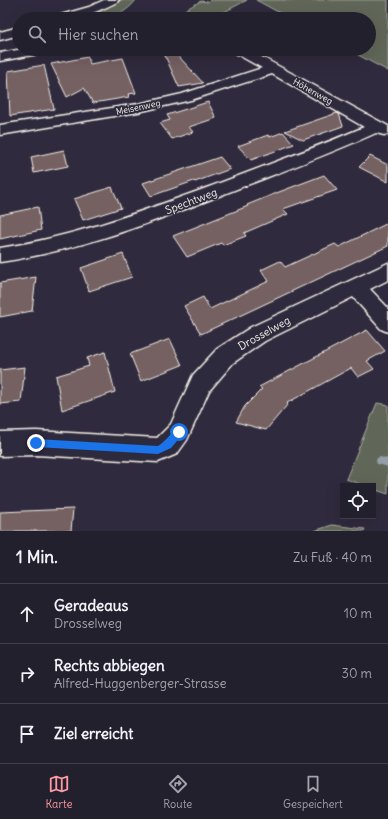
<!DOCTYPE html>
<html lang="de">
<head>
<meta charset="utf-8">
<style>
  :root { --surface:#23202e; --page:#2f2d3a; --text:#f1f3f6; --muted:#a3a3aa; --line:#403e4a; --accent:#ff9aa2 }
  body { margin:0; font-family:Delius,sans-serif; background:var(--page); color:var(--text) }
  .controls { position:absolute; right:12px; bottom:12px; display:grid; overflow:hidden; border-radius:0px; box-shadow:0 4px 16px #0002 }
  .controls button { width:36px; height:36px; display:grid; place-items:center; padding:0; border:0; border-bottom:1px solid var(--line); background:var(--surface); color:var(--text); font:20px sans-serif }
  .stop { position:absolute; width:12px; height:12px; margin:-9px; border:3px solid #1a73e8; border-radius:50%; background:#fff }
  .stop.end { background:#1a73e8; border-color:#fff; box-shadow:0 1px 4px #0008 }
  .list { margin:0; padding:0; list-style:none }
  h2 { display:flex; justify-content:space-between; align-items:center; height:52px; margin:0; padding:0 16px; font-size:17px }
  h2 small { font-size:13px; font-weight:400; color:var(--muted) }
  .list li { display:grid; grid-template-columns:26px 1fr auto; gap:12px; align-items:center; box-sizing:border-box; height:60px; padding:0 16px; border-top:1px solid var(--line) }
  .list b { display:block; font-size:15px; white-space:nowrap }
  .list p { margin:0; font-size:13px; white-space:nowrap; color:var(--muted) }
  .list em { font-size:13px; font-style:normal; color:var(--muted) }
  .icon { flex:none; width:22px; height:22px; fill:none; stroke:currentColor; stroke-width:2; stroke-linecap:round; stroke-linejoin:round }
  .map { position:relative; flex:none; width:388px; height:531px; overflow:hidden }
  .search { position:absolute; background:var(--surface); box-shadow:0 4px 16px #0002; left:12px; right:12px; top:12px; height:44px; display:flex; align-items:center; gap:10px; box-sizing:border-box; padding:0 14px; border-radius:22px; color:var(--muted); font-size:15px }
  .sheet { height:232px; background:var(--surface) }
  nav { display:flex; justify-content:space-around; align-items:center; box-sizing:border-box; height:56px; border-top:1px solid var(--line); background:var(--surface); font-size:11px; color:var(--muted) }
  nav a { display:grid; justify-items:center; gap:2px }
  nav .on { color:var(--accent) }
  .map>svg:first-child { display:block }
</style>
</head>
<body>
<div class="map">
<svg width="388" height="531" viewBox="0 0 388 531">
  <rect width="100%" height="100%" fill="#2f2a3d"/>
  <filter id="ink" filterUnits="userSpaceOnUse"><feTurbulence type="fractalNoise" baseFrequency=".025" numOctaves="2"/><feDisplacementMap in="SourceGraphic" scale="8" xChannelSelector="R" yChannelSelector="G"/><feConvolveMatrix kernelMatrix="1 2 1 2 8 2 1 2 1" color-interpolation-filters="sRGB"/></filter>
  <g filter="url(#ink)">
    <path fill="#606659" stroke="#aaaca0" d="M119,0h17c-16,21 -37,19 -60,19l22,-6z
      M210,0h37l-36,19h-43l33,-18 7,1z
      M256,0h132v71l-41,-22h22v-30h-78z
      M377,403l11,2v89l-15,-5v-3h-7l-20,-7z
      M332,525l33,4 -1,2h-50z"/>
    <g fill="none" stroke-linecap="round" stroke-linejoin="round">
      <path fill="#939ea8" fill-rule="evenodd" d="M380,457l8,2v8l-11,-3 -1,-3 1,-3z"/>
    </g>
    <path fill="#756062" stroke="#f4f1e8" d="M162,49h10l31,34 -24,4z
      M88,57l2,7 33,-6 13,35 -8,1 1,3 -36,6 -9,-15 -17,9 -16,-33z
      M44,65l10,44 -44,7 -2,-45z
      M208,102l8,16 -27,9 4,5 -21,7 -12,-16 10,-3 -3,-5z
      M337,113l2,1 4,12 -40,14 -18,-9z
      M283,132l11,12 -43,16 -13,-14 30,-11 2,2z
      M64,150l4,16 -34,7 -3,-16z
      M370,156l18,9v17l-29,-15z
      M220,157l10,12 -35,13 -1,-1 -43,15 -8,-13z
      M324,175l13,15 -54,19 5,5 -44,19 2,3 -23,9 -2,-2 -34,14 -14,-21 75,-30 -1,-1 32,-13z
      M112,187l9,21 -38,12 -9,-21z
      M38,207l3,23 -41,9v-24z
      M388,223v23l-187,88 -17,-28 19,-9 7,12 59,-28 -8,-11 19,-9 5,6 50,-23 4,3z
      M123,254l9,23 -43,14 -8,-23z
      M36,277l-4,34 -32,6v-34z
      M367,330l18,21 -18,10 7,8 -16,8 -7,-9 -64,35 1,1 -22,26 -30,-8 9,-16 17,-17 -3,-2z
      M170,339l12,26 -41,16 -11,-27z
      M105,352l10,40 -53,18 -6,-34 33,-10 -2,-8z
      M25,367l-4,35 -21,2v-34z
      M73,509l-2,22h-71v-19z"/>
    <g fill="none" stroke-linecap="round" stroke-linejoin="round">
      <g stroke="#f4f1e8" stroke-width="3">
        <path id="minor" d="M104,0h15l-2,2c-22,11 -37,17 -62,17l2,-3 32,-9z
          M19,27v8l-19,5v-8z
          M23,49h27l-1,3 -5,1 -44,8v-8z
          M232,49h15l141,77v8l-4,1 -8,-2c-51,23 -104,42 -157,63 -71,28 -142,55 -219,66v-14c73,-11 140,-36 209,-61 52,-20 104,-38 155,-60l-92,-53 -81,26 -53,12 -138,23v-10l138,-21 44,-10 80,-26 -29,-16z
          M388,263v17l-18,9 18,19v24l-7,-3 -28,-32 -88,44 -32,22 -24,28 -22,49 -10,14 -19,8 -122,-7 -36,1v-24l36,-1 121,7 14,-14 22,-49 24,-26 34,-22z"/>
      </g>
      <use href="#minor" fill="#2f2a3d" fill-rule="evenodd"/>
    </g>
  </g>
  <path fill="#1a73e8" d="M179,428l3,1v6l-11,13 -13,6 -122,-7 -3,-1 -1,-3 1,-3 3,-1 122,7c8,-5 13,-14 21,-18z"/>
  <g text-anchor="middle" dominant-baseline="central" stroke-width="3.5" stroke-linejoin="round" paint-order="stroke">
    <g font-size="9" fill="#f4f1e8" stroke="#2f2a3d">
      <text transform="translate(313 91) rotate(29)">Höhenweg</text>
      <text transform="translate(138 107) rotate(-12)">Meisenweg</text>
    </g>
    <g font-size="11" fill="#f4f1e8" stroke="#2f2a3d">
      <text transform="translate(191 201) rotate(-21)">Spechtweg</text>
      <text transform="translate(264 333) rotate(-29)">Drosselweg</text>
    </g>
  </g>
</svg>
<div class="controls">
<button><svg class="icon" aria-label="locate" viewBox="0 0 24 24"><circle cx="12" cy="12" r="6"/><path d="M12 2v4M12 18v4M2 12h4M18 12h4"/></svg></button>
</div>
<div class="stop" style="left:179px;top:432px"></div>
<div class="stop end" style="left:36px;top:443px"></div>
<div class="search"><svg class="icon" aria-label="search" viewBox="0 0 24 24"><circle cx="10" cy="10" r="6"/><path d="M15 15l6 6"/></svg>Hier suchen</div>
</div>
<section class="sheet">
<h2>1 Min.<small>Zu Fuß · 40 m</small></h2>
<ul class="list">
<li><svg class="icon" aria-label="ahead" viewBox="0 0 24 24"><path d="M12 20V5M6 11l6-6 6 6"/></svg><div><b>Geradeaus</b><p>Drosselweg</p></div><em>10 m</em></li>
<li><svg class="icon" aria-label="right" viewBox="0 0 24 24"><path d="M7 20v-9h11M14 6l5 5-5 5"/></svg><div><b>Rechts abbiegen</b><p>Alfred-Huggenberger-Strasse</p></div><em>30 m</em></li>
<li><svg class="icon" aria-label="arrive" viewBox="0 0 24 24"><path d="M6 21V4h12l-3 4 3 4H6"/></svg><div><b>Ziel erreicht</b></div></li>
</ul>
</section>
<nav>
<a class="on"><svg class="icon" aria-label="map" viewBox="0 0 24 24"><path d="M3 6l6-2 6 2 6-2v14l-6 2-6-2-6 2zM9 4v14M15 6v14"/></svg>Karte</a>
<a><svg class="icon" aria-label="directions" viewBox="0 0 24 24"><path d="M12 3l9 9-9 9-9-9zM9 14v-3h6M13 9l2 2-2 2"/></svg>Route</a>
<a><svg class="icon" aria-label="saved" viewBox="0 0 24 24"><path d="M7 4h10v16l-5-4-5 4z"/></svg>Gespeichert</a>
</nav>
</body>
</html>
